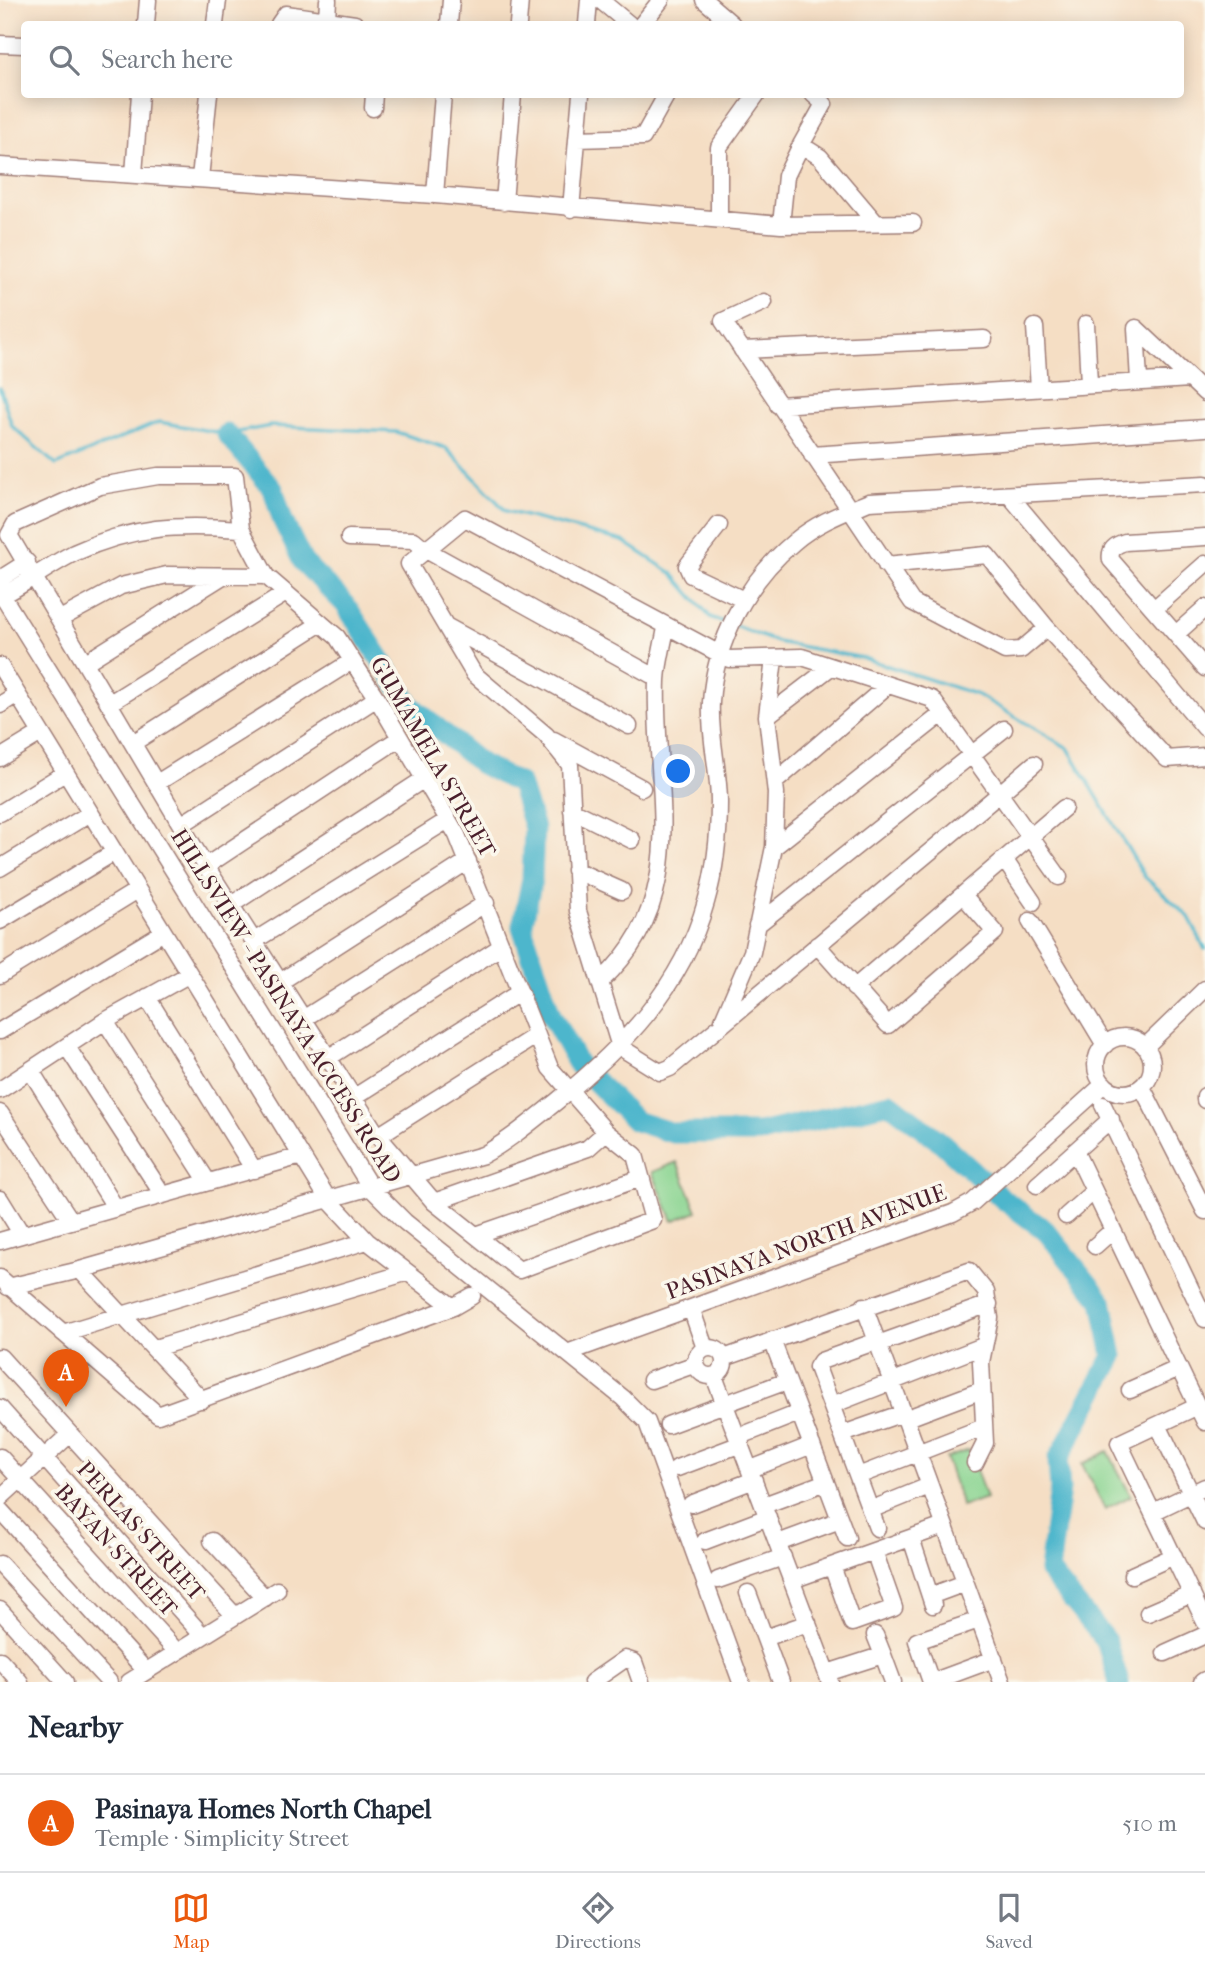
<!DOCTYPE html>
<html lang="en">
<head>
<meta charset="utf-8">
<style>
  :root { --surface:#fff; --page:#f2f2f3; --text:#1f2937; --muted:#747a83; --line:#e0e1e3; --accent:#ea580c }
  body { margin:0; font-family:"IM FELL French Canon",serif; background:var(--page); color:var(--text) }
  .you { position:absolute; left:679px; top:772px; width:24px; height:24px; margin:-18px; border:5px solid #fff; border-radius:50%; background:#1a73e8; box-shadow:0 0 0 10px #1a73e833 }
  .badge { display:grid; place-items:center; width:46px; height:46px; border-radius:50%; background:var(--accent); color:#fff; font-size:23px; font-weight:700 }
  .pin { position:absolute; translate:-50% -58px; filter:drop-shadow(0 2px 4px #0008) }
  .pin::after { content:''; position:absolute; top:37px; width:24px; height:21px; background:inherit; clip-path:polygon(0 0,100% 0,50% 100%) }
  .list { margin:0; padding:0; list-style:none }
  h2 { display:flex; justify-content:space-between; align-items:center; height:91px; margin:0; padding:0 28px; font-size:30px }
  h2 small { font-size:23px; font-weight:400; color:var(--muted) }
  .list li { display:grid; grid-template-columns:46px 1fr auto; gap:21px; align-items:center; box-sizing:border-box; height:98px; padding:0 28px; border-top:2px solid var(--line) }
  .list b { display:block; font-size:26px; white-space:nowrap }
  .list p { margin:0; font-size:23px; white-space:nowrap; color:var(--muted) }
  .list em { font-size:23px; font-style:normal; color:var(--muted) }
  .icon { flex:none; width:38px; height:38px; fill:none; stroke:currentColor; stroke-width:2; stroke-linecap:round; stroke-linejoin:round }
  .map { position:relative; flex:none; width:1205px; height:1682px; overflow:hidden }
  .search { position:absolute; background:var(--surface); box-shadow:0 4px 18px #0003; left:21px; right:21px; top:21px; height:77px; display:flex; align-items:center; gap:18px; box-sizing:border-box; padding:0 24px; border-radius:7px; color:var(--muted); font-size:26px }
  .sheet { height:189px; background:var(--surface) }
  nav { display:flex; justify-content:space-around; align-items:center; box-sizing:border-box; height:98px; border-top:2px solid var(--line); background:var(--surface); font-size:19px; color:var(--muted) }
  nav a { display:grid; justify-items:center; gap:4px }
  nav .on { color:var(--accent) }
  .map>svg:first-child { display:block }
</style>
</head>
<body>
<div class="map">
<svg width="1205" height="1682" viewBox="0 0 1205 1682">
  <rect width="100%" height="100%" fill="#fbf7ec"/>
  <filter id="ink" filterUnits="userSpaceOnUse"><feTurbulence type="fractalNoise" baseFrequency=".0143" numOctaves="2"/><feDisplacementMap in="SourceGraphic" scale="14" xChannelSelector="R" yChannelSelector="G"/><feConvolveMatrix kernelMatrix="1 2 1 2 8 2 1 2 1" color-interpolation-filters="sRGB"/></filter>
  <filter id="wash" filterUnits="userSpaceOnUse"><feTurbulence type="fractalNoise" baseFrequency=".00686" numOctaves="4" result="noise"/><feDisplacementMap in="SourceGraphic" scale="28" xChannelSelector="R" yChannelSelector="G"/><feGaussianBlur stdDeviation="1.57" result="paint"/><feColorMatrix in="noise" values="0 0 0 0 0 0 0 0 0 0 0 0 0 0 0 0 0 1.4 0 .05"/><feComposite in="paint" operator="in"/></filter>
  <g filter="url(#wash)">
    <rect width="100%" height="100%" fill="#f5dec4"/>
    <path fill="#8ad491" stroke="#6a7a5e" stroke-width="2" d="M677,1162l20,49 -24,10 -21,-49z
      M969,1450l17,48 -24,8 -16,-48z
      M1108,1451l23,45 -26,13 -23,-45z"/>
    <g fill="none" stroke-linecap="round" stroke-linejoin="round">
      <path stroke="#4eb6cc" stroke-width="3.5" d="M0,388l12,38 44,39 103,-43 68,12 44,-8 125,6 50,16 60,63 117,30 50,33 37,43 18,7
        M735,626l42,16 86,16 115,37 90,53 77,129 44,40 16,32"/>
      <path stroke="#4eb6cc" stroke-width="21" d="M227,434l46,55 10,32 20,41 42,42 65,101 71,59 39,20 14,44 -2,51 -10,48 29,88 27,49 57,57 38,12h86l131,-30 52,40 62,57 42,31 56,70 11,55 -55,104 2,29 -11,82 57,70 13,41"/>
    </g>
  </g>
  <g filter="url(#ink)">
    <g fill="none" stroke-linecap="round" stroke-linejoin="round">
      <g stroke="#a07e78" stroke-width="19">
        <path id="minor" d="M600,0l29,24
          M704,0l28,24
          M327,19l1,-19
          M146,24l2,-24
          M215,24l3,-24
          M279,24l7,-10 69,10
          M449,24l2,-24
          M518,24l2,-24
          M587,24l2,-24
          M642,24l19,-24
          M0,44l24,1
          M373,108l1,-14
          M577,139l66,-2 24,-43
          M801,145l23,-41 -11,-10
          M0,166l435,29 346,30 132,-2
          M134,174l6,-80
          M200,178l9,-84
          M435,195l8,-101
          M504,202l9,-108
          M571,209l10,-115
          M719,219v-72l38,-53
          M781,225l5,-49 15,-31 19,12 55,65
          M764,302l-41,19 189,281 93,49 16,-1 26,-22
          M1086,324l3,60
          M1035,327l4,61
          M742,350l242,-11
          M1139,381l-3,-53 69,65
          M778,405l412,-26
          M812,455l393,-27
          M158,476h77l6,53 25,47 71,61 42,65 78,133 93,233 56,64 29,23 18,65 -134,50 -85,-68 -56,-66 -181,-284 -188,-317 6,-11 85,-38z
          M1010,496l195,232
          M719,525l-32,41 4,9 53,25
          M1205,537l-80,5c-10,3 -16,7 -14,18l94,108
          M349,538l65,2 12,10 231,128
          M886,565l101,-10 60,73 120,131 38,-3
          M0,579l27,-17
          M0,592l371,596 34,34 218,176 24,24 94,260
          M0,597c25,-13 48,-31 74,-44 59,-27 104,-29 167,-24
          M1154,609l51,-45
          M60,619l61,-33 46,-11 99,1
          M446,626l183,100
          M1176,634l29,-26
          M86,662l137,-86
          M0,666l328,533 39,42 86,66
          M110,703l176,-110
          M0,705l17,-11
          M767,716l64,-49
          M554,740l88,48
          M133,743l188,-120
          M0,758l41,-25
          M1034,764l-36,31 -328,273 -10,4 -40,-25 -42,-136 -8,-146 -24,-30 -72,-61 -65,-110 56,-46 264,141 73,-2 130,42 127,178
          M775,782l113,-97
          M157,783l195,-122
          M572,810l60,30
          M0,813l65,-40
          M181,825l196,-127
          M774,847l168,-133
          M1004,859l29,43
          M206,866l194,-128
          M0,868l89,-54
          M575,870l47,21
          M231,905l193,-126
          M0,921l113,-68
          M1030,921l75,124
          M757,925l247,-196
          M254,941l194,-121
          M817,945l71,80 107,-93 -32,-37
          M0,975l136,-84
          M280,982l188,-121
          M600,982c94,-86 53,-193 57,-302 1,-17 6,-35 9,-52
          M854,988l210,-180
          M147,997l107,173
          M303,1019l183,-116
          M723,1020l29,-68 22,-105 2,-54 -9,-77 7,-57
          M105,1021l103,161
          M0,1031l162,-98
          M1096 1065a28 28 0 1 1 56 0a28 28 0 1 1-56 0Z
          M67,1047l96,148
          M1145,1047l60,-58
          M328,1058l174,-112
          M31,1071l84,136
          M1142,1087l63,124
          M0,1090l105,-69 83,-46
          M1205,1096v4
          M353,1098l167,-106
          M1103,1105l102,214
          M0,1113l70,106
          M378,1136l159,-101
          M1075,1151l130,271
          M1037,1185l74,-66
          M0,1199l21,34
          M434,1202l154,-54 18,-16
          M1066,1216l28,-25
          M476,1235l165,-57
          M0,1241l301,-85
          M1095,1246l18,-16
          M80,1270l42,45 245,-74
          M0,1278l158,137 295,-108 19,-11
          M8,1287l72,-17 403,-115c27,-15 49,-34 73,-53 67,-55 126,-114 150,-200 9,-31 13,-66 13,-99 0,-34 -10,-67 -8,-101 4,-61 36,-121 83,-160 22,-19 49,-29 75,-40l336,-18
          M864,1306l138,376
          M691,1308l14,40
          M63,1333l59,-18 80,85
          M772,1340l75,198
          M878,1344l111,-40
          M696 1362a14 14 0 1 1 28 0a14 14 0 1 1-28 0Z
          M155,1348l250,-75
          M567,1353l386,-140 20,-11 131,-118
          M0,1357l235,259
          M724,1358l245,-87 17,21 4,26 -9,44 4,81 -10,20
          M714,1376l116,306
          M651,1380l45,-16
          M1130,1390l49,-22
          M832,1405l151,-59
          M1198,1406l-79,37 86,179
          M0,1408l203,228
          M905,1419l77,-29
          M668,1425l119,-44
          M1158,1425l47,97
          M843,1434l60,-21
          M738,1437l61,-24
          M0,1457l177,195
          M677,1468l64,-24
          M751,1469l61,-24
          M858,1476l126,-49
          M0,1498l70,-64
          M691,1504l63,-24
          M764,1505l62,-23
          M0,1510l146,161
          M870,1510l59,-24
          M1153,1512l52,-25
          M877,1528l-60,-161 4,-6 56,-20
          M911,1538l22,67
          M212,1541l53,57
          M705,1541l63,-24
          M778,1543l62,-23
          M0,1564l109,118
          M832,1566l20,57 42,-15 -20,-57
          M1132,1575l42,-19
          M718,1580l65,-23
          M792,1580l152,-54
          M748,1593l33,89
          M930,1596l35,-13
          M0,1610l65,72
          M1148,1613l44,-19
          M875,1635l8,20
          M765,1638l43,-15
          M1165,1653l40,-18
          M0,1660l20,22
          M827,1673l56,-18 10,27
          M129,1682l148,-92
          M592,1682l33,-23 9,3 7,20
          M931,1682l-14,-41 62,-21
          M932,1682l62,-23
          M1202,1682l3,-2"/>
      </g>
      <use href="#minor" stroke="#fff" stroke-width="16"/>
    </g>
  </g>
  <g text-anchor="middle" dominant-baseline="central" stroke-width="7" stroke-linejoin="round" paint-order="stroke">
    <g font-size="23" fill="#4a1f2b" stroke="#fbf7ec">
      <text transform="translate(433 757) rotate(60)">GUMAMELA STREET</text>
      <text transform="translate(286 1006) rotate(58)">HILLSVIEW - PASINAYA ACCESS ROAD</text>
      <text transform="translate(806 1242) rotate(-20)">PASINAYA NORTH AVENUE</text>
      <text transform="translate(141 1531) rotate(48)">PERLAS STREET</text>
      <text transform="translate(116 1550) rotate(48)">BAYAN STREET</text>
    </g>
  </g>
</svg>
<div class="you"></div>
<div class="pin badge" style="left:66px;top:1407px">A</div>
<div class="search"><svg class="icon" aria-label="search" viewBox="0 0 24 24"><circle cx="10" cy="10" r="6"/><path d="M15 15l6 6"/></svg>Search here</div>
</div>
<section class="sheet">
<h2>Nearby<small></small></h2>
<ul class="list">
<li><span class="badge">A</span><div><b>Pasinaya Homes North Chapel</b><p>Temple · Simplicity Street</p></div><em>510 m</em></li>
</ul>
</section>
<nav>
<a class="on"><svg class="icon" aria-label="map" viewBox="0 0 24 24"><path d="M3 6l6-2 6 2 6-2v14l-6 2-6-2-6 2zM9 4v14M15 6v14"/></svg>Map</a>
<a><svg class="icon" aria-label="directions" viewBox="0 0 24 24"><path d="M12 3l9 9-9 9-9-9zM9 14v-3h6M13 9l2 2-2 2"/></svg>Directions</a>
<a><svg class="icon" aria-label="saved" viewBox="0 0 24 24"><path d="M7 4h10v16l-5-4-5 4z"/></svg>Saved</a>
</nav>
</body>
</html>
